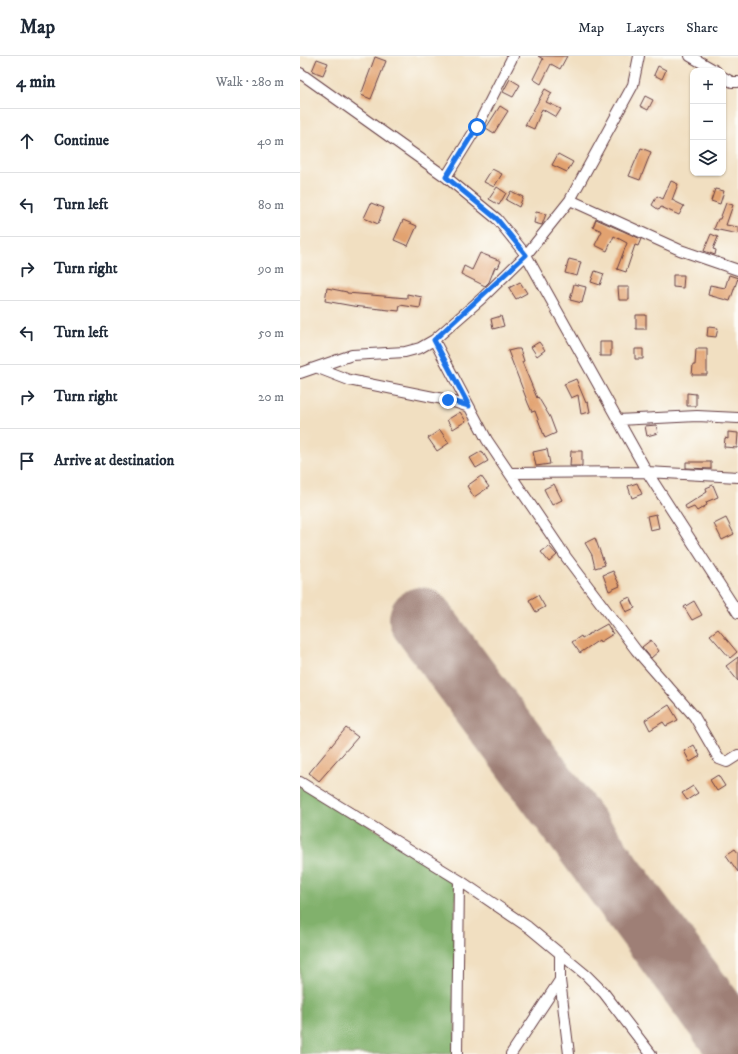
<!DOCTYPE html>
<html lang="en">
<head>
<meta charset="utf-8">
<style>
  :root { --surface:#fff; --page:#f2f2f3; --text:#1f2937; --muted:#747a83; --line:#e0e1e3 }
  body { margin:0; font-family:"IM FELL DW Pica",serif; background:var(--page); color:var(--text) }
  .controls { position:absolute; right:12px; top:12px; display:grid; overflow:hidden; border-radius:8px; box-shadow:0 1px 3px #0004 }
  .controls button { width:36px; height:36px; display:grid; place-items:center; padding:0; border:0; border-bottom:1px solid var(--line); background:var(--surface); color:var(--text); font:20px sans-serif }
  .stop { position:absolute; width:12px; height:12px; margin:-9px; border:3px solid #1a73e8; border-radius:50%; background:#fff }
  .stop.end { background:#1a73e8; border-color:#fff; box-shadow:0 1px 4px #0008 }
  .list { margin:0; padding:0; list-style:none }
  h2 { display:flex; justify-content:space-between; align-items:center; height:52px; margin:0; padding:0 16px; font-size:17px }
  h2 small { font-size:13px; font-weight:400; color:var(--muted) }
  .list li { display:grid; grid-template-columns:26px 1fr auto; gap:12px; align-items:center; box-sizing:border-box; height:64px; padding:0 16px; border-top:1px solid var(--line) }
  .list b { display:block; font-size:15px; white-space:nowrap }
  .list em { font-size:13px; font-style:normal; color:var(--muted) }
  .icon { flex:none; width:22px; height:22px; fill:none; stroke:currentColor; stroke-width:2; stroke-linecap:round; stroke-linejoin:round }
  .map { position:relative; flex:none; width:438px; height:998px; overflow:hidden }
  header { display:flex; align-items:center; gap:24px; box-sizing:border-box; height:56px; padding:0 20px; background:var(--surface); border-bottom:1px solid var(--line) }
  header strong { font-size:19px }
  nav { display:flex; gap:22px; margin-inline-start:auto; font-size:14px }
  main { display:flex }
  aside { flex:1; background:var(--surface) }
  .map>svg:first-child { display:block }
</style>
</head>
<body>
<header>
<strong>Map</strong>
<nav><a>Map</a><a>Layers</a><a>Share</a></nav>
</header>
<main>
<aside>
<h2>4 min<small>Walk · 280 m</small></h2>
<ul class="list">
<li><svg class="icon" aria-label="ahead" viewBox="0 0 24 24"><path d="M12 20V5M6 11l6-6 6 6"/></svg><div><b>Continue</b></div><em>40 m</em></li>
<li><svg class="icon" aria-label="left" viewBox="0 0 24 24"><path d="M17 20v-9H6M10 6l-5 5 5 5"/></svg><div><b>Turn left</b></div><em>80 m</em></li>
<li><svg class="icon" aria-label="right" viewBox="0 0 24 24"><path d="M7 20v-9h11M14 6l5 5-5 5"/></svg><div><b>Turn right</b></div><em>90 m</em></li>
<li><svg class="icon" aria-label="left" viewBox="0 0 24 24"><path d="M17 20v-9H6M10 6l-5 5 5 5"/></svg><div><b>Turn left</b></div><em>50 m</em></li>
<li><svg class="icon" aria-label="right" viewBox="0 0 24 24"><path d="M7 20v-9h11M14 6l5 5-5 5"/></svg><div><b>Turn right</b></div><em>20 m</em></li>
<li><svg class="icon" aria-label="arrive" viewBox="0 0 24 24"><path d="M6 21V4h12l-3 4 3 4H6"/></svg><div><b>Arrive at destination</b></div></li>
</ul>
</aside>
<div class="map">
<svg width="438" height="998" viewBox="0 0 438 998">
  <rect width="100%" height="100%" fill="#fdfcf7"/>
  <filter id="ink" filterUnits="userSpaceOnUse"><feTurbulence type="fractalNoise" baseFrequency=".025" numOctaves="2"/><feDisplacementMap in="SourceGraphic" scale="8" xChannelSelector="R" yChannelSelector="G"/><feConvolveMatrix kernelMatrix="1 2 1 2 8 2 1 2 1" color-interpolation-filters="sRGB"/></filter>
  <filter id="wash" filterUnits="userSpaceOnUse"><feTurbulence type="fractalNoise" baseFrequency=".012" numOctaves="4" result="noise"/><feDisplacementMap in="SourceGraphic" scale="16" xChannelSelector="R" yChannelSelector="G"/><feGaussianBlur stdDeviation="0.9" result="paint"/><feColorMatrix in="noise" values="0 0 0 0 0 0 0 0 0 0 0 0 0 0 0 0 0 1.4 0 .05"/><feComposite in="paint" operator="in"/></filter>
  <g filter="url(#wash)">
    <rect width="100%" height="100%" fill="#f1dfc1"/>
    <path fill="#81b16c" stroke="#66684c" d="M0,727l156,96 -1,175h-155z"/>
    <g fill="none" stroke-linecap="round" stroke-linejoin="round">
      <path stroke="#9e7f76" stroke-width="64" d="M121,563l317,427"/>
    </g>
    <g id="blocks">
      <path fill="#e2a26f" d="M238,0h29l-7,13 -9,-5 -10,20 -8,-5 10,-20z
        M75,1l11,4 -15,38 -10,-4z
        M17,3l11,4 -5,12 -11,-4z
        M358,10l8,4 -4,9 -8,-4z
        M210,23l10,6 -7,12 -10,-5z
        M245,33l7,4 -6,9 15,7 -5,8 -14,-8 -8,20 -9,-4z
        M345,40l8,4 -5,10 -8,-4z
        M200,50l8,5 -14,22 -8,-5z
        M341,92l10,4 -11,28 -11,-4z
        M258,98l15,8 -6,10 -15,-7z
        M192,113l10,5 -8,13 -10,-5z
        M371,125l7,3 -6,16 12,6 -5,9 -18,-8 -2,3 -7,-5 5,-9 6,3z
        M197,131l9,6 -7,12 -10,-6z
        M415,133l9,2 -4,13 -9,-3z
        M211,135l12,6 -4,10 -13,-7z
        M71,147l13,5 -6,16 -14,-6z
        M426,147l7,2 -7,20 12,2v7l-24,-5 4,-10h2z
        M236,156l10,2 -4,11 -8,-2z
        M296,163l45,20 -3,7 -3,-1 -9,27 -9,-3 10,-26 -13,-7 -7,15 -12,-6 7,-14 -9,-4z
        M103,164l14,6 -9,20 -14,-6z
        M411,178l7,3 -5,12 3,1 -1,5 -11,-4z
        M180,197l21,8 -3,7 -3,-1 -6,15 -4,4 -24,-12 3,-8 8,4z
        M269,203l12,3 -4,14 -12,-3z
        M295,215l9,3 -4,11 -9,-3z
        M373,219h11l-1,13 -10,-1z
        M429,219l9,3 -8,23 -22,-6 2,-10 15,3z
        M220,226l7,11 -11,6 -7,-11z
        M274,228l12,3 -4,16 -12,-3z
        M318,231h11v13h-10z
        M27,232l20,4v1l60,5v-4l15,3 -2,11 -20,-3 -1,6 -46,-5 -28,-5z
        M336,259h10v14h-10z
        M201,260l3,10 -11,3 -2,-10z
        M408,271l10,1 -2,9 -9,-1z
        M239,286l6,8 -8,6 -6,-9z
        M300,286h11v14h-11z
        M216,293h4l4,12 -2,1 15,36 1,-1 12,20 6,16 -11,5 -10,-27 -3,1 -4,-9 -20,-52z
        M335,293h8v10h-8z
        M396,293h11v26h-15l1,-10h2z
        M276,323l10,24 2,-1 2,10 -9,2 -3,-19 -7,3 -7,-14z
        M387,337l9,1v12h-9z
        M160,356l6,9 -13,8 -6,-9z
        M356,369l2,8 -11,3 -2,-10z
        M140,374l9,13 -12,8 -9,-13z
        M428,376l10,1 -1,15 -13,-1 1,-9 3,1z
        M247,393l3,15 -14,2 -3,-14z
        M182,395l6,10 -12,7 -6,-10z
        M271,395h11v15h-12z
        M386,406h25v7l-25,-1z
        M181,420l8,11 -15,10 -7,-11z
        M337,427l5,11 -10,4 -4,-12z
        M254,428l8,16 -10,5 -8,-16z
        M413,429l5,12 -12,5 1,3 -10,6 -3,-4 -7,3 -2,-4 22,-14 -1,-4z
        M356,458l3,14 -9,2 -3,-14z
        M426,462l8,16 -12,6 -8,-16z
        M295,482l10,27 -10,3 -3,-13 -7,-12z
        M249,490l8,9 -8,7 -8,-10z
        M313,515l7,15 -11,5 -6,-16z
        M238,539l7,12 -9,5 -7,-12z
        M330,541l5,11 -9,4 -5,-11z
        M394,545l8,14 -10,5 -8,-13z
        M307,568l6,10 -13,8 -1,-2 -19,13 -8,-11 9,-6 1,2z
        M418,573l19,23 -7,6 -20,-23z
        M351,584l8,11 -8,7 -9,-11z
        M438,601v24l-12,-15z
        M369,649l9,15 -12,6 -3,-4 -13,8 -5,-10z
        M46,672l12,9 -39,44 -10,-8z
        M394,689l6,11 -10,6 -6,-11z
        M418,719l7,11 -8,5 -7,-11z
        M393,730l5,7 -11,7 -5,-7z
        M435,793l3,4v19l-12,-17z"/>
    </g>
  </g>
  <g filter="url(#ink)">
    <use href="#blocks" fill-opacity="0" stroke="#633c42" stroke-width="1"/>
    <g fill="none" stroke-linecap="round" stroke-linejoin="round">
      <g stroke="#633c42" stroke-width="12">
        <path id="minor" d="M390,0l26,15
          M0,17l146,104 51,42 29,36 121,217 91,141
          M423,21l9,5h6
          M146,121l31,-50 36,-71
          M270,144l110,50 58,20
          M134,284l53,100 79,117 70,93 58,66 25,43 8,3 11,-7
          M18,312l31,12 99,20 21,7
          M0,317l52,-18 53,-3 15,-4 14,-8 47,-41 45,-44 44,-55 63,-115 6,-29
          M318,364l79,-4 41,2
          M210,417l137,-1 91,5
          M0,726l159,98 69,47 58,48 18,18 47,61
          M260,897v27l9,74
          M157,998l2,-174
          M211,998l49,-74"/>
      </g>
      <use href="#minor" stroke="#fff" stroke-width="10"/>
    </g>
  </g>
  <g fill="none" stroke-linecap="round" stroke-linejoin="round" filter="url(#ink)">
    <path stroke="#1a73e8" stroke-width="5" d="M148,344l21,6 -35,-66 92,-85 -29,-36 -51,-42 31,-50"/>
  </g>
</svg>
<div class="controls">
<button>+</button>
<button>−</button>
<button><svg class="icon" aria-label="layers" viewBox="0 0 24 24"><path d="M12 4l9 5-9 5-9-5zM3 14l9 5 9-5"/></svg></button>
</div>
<div class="stop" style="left:177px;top:71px"></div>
<div class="stop end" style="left:148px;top:344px"></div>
</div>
</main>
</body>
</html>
